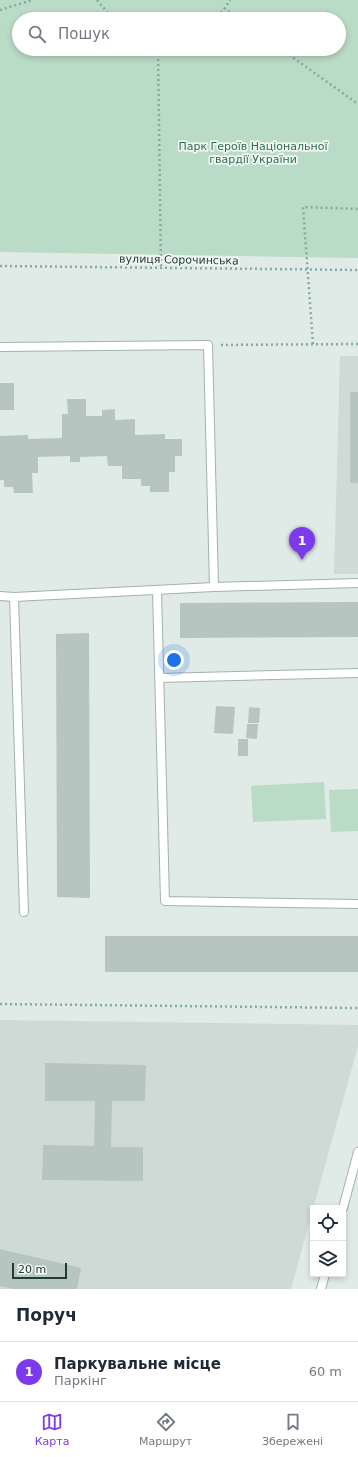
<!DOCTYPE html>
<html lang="uk">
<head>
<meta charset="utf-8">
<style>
  :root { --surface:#fff; --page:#f2f2f3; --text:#1f2937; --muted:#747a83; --line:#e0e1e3; --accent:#7c3aed }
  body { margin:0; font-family:"DejaVu Sans",sans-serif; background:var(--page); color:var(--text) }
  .controls { position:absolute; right:12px; bottom:12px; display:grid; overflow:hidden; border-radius:0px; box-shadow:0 2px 6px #0003 }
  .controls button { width:36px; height:36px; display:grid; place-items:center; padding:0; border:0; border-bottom:1px solid var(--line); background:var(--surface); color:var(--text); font:20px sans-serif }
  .scale { position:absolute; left:12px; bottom:10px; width:55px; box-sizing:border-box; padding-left:4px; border:2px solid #223a35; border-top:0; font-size:11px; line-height:14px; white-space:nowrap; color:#223a35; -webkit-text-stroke:3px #f1f7f4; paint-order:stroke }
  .you { position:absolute; left:174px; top:660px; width:14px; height:14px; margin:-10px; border:3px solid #fff; border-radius:50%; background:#1a73e8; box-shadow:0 0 0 6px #1a73e833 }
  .badge { display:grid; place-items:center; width:26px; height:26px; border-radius:50%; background:var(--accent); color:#fff; font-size:13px; font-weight:700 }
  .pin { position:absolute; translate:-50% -33px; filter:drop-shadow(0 1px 2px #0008) }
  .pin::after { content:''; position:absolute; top:21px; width:14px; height:12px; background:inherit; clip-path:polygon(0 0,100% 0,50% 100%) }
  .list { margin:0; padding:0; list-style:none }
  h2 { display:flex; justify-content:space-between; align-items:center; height:52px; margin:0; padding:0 16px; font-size:17px }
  h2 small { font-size:13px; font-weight:400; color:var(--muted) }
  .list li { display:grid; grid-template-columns:26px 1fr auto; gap:12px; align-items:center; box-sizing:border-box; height:60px; padding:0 16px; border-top:1px solid var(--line) }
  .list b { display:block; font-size:15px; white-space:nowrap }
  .list p { margin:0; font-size:13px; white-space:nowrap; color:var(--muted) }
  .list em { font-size:13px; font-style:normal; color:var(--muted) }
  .icon { flex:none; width:22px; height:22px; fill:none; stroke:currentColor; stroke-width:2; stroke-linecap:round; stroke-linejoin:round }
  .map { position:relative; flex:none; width:358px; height:1289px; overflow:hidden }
  .search { position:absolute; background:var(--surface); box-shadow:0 2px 6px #0003; left:12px; right:12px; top:12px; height:44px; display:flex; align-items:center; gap:10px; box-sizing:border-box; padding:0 14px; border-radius:22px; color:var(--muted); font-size:15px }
  .sheet { height:112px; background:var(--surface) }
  nav { display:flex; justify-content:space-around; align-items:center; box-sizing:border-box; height:56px; border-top:1px solid var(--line); background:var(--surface); font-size:11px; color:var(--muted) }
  nav a { display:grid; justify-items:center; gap:2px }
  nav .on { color:var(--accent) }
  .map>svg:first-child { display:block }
</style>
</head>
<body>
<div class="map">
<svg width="358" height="1289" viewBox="0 0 358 1289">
  <rect width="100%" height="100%" fill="#e0eae7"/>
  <path fill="#cfdad6" d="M340,356h18v218h-24z
    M0,1020l358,5v21l-67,243h-291z"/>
  <path fill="#badbc5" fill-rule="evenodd" d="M0,0h358v258l-358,-6zM19,19h320v30h-320z
    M324,782l2,37 -73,3 -2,-36z
    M358,789v42l-27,1 -2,-42z"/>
  <path fill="#b6c5c0" d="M0,383h14v27h-14z
    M350,392h8v91h-8z
    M67,399h19v17h16v-6l13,-1v11l20,-1v16l30,-1v5h17v17h-7v16h-6v20h-19v-6h-9v-7h-19v-13h-14l-1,-10 -27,1v5h-10v-6l-32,1v16h-6l1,20h-19l-1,-6h-9v-7h-4v-44l28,-1v4l34,-1v-24h6z
    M358,602v35l-178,1v-35z
    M89,633l1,265 -33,-1 -1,-263z
    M216,706l19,1 -2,27 -19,-1z
    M249,707l11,1 -1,15h-11z
    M247,724h11l-1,15 -11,-1z
    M238,739h10v17h-10z
    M105,936h253v36h-253z
    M45,1063l101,2 -1,36h-33l-1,46h32v34l-101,-1 1,-35 51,1 1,-45h-50z
    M0,1249l81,19 -4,21h-64l-13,-3z"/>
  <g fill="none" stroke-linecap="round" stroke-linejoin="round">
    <g stroke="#a3b2ae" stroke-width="10">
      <path id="lane" d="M0,347l208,-2 6,242
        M157,590l8,311 193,3
        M0,596l14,1 200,-10 144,-4
        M14,597l10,315
        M159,678l199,-5
        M343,1208l15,-56
        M321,1289l4,-15"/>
    </g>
    <path stroke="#83aca2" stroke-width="2.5" stroke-dasharray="2 3" stroke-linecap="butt" d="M97,0l16,19
      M224,8l15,11
      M0,10l32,-10
      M213,19l10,-8 7,-11
      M158,49l3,219
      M281,49l77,55
      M0,266l358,4
      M313,344l-10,-137 55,2
      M221,345l137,-1
      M0,1004l358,4"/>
    <use href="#lane" stroke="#fff" stroke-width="8"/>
  </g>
  <g text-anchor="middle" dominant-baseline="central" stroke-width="3.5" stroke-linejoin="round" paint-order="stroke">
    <g font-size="11" fill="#2f6e4c" stroke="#f1f7f4">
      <text x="253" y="146">Парк Героїв Національної<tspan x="253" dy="13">гвардії України</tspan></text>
    </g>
    <g font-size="11" fill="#223a35" stroke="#f1f7f4">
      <text transform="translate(179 260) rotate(1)">вулиця Сорочинська</text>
    </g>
  </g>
</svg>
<div class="controls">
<button><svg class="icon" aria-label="locate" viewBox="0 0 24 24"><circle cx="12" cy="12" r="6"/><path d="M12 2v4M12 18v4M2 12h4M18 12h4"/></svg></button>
<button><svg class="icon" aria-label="layers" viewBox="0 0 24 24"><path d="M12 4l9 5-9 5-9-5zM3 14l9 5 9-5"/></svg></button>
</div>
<div class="scale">20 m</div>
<div class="you"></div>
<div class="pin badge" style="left:302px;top:560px">1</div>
<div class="search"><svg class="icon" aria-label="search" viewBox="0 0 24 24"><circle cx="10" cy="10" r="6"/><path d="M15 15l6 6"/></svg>Пошук</div>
</div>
<section class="sheet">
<h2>Поруч<small></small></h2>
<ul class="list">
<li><span class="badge">1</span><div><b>Паркувальне місце</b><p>Паркінг</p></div><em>60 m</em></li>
</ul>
</section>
<nav>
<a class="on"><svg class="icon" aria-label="map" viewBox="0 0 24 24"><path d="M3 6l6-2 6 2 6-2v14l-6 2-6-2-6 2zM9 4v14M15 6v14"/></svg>Карта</a>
<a><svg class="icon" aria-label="directions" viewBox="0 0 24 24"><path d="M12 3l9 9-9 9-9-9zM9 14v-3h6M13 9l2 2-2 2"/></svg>Маршрут</a>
<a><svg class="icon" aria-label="saved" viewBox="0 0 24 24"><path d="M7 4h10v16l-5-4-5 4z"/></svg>Збережені</a>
</nav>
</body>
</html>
